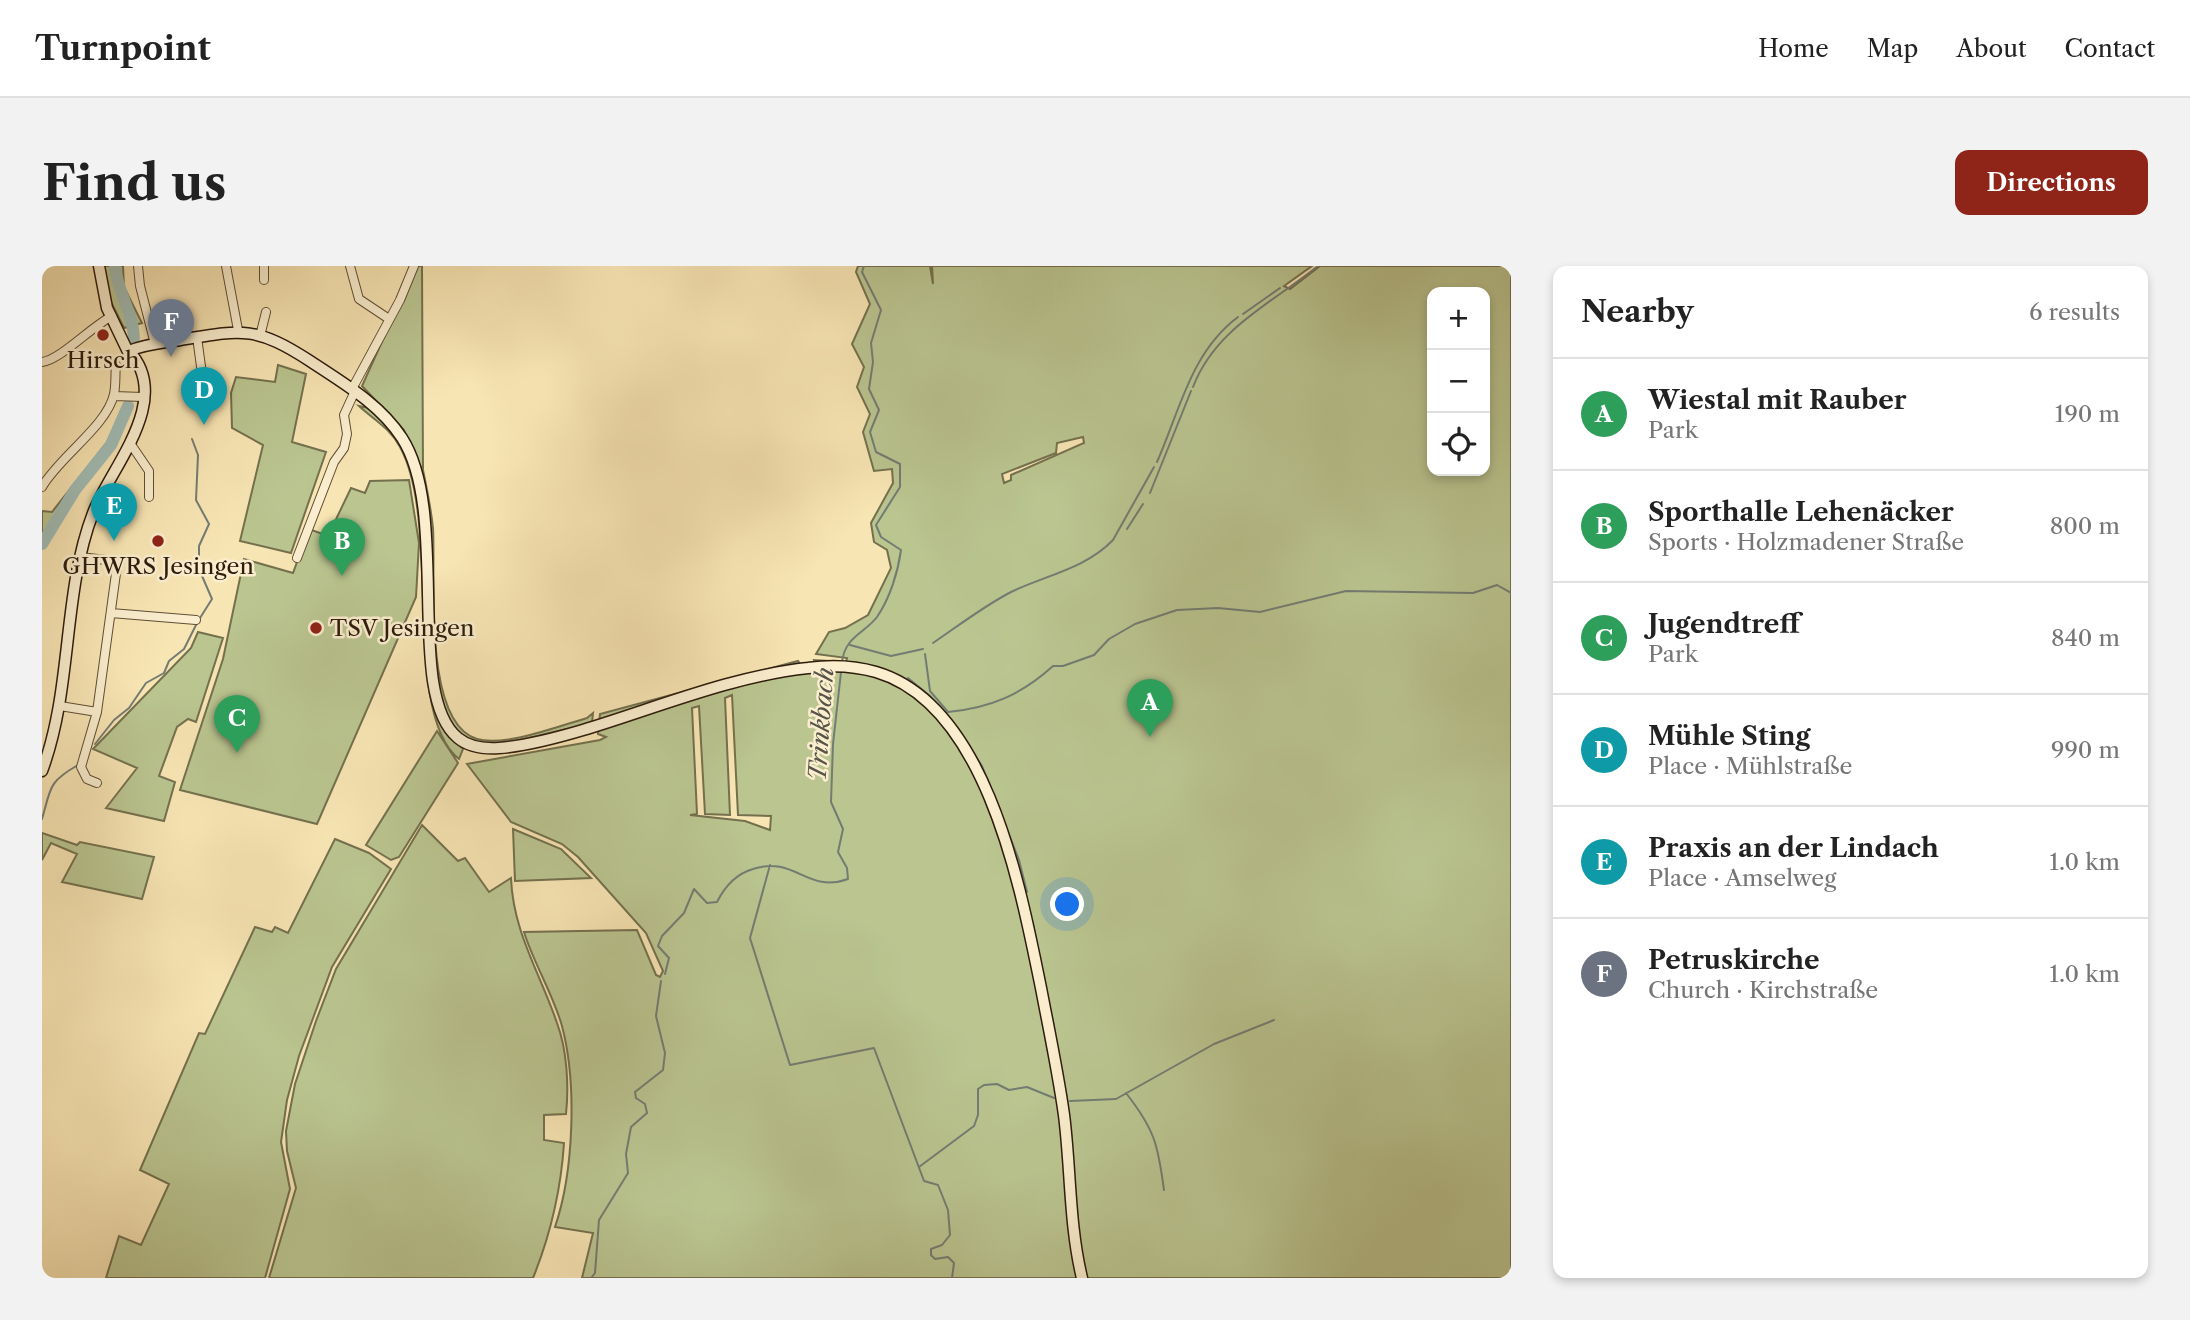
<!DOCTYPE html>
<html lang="en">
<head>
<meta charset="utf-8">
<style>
  :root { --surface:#fff; --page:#f2f2f2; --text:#222; --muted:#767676; --line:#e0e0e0; --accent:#8f2418 }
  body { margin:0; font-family:"Libre Caslon Text",serif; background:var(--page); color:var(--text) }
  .controls { position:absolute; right:21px; top:21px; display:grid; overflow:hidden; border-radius:14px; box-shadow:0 4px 10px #0003 }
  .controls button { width:63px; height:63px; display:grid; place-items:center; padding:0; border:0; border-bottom:2px solid var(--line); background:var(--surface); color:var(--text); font:35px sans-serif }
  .you { position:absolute; left:1026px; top:639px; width:24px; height:24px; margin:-18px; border:5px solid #fff; border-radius:50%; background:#1a73e8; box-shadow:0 0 0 10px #1a73e833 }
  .badge { display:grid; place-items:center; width:46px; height:46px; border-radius:50%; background:var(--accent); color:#fff; font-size:23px; font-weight:700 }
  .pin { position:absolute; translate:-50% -58px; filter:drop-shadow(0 2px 4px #0008) }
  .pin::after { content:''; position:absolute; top:37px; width:24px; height:21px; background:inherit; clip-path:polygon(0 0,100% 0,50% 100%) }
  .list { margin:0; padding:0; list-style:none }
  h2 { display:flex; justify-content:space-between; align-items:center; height:91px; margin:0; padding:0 28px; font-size:30px }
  h2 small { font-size:23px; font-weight:400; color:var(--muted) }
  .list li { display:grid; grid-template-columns:46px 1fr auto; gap:21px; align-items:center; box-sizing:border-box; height:112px; padding:0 28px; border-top:2px solid var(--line) }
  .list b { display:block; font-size:26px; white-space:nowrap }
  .list p { margin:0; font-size:23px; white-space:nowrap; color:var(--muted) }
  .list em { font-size:23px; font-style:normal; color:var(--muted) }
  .icon { flex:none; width:38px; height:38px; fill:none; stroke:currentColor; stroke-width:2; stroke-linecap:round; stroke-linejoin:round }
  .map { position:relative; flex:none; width:1469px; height:1012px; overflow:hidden; border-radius:14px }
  header { display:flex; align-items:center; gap:42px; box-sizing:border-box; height:98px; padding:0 35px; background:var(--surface); border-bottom:2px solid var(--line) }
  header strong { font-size:33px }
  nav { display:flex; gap:38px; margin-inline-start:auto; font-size:24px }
  .intro { display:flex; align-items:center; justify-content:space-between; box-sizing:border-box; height:168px; padding:0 42px }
  h1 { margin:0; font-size:49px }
  .button { padding:18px 32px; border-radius:14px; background:var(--accent); color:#fff; font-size:24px; font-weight:700 }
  main { display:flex; gap:42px; padding:0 42px }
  aside { flex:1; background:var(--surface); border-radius:14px; box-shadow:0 4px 10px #0003 }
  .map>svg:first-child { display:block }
</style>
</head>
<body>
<header>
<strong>Turnpoint</strong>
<nav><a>Home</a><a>Map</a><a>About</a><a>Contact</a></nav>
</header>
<div class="intro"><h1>Find us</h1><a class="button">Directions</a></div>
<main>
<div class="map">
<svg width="1469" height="1012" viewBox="0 0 1469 1012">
  <rect width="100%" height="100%" fill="#f8e5b4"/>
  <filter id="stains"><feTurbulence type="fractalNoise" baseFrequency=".00286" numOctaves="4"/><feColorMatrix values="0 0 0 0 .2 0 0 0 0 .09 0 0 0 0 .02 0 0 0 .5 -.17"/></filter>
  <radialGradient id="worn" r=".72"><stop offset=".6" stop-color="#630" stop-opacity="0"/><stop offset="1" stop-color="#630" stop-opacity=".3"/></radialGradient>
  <path fill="#bac590" stroke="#74704e" stroke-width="2" fill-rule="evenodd" d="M61,0h20l1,21 18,36 -18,5 -13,-26z
    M374,0h6l1,202 -4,-1 -15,-37 -42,-44z
    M816,0h72l3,18 -1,-18h380l-28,20 6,3 30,-23h191v1012h-929l11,-45 -38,-6c19,-56 22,-144 7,-201 -9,-32 -28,-62 -38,-94l113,-2 19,45 4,2 3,-6 -17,-38 -68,-76 -16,-13 -51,-22 -44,-58 133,-24 6,-3 -8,-3 2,-20 198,-53 3,4 14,-2 -1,-3 32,2 1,-4 -31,-4 13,-22 16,-4 23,-13 23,-47 -4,-18 -13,-8 -3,-19 22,-40 -1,-14 -18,2 -11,-39 7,-18 -13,-27 7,-20 -12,-23 18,-40 -14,-32zM1390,26h53v179h-53zM1041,171l1,6 -73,32v5l-7,3 -2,-9 54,-21 1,-10zM690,429l6,120 33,1 -1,14 -25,-9 -55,-6 7,-1 -5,-106 7,-2 6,108 25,1 -5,-117z
    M236,99l28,9 -14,68 34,10 -35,101 -51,-12 23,-96 -31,-17 -1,-35 5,-16 39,5z
    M317,140l10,2 29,29 20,52 20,227 9,17 16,16 -4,10c-58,-46 -17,-236 -59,-312 -10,-19 -26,-27 -41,-41z
    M76,153l5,1 -13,24 -37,45 -31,51v-29l10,1 55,-70z
    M377,204h4c4,19 8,39 10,58 3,49 -11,194 44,211 28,8 82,-13 110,-21l6,-5 -1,10 -89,21h-22l-20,-8 -13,-14 -13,-48z
    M367,214l10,63 -3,54 -99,227 -137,-34 43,-131 21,-100 49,14 16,-44 19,7 23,-48 14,5 5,-12z
    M156,366l25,6 -27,84 -8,-3 -11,8 -18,49 16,6 -11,39 -58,-13 31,-40 -44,-19 98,-101z
    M395,465l21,32 -59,94 -8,3 -25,-15z
    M380,559l36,36 7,-3 24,34 22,-14c2,54 29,95 46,145 10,27 12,62 9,91l-22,1v25l20,3c-3,46 -14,93 -31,135h-264l27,-90 -9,-37 -1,-20 9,-47 21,-63 20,-52z
    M471,563l48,20 30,29 -76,3z
    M0,567l35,12 3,-3 74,15 -12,42 -80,-17 15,-28 -26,-11 -9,17z
    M293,573l34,14 22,16 -59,98 -33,89 -12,44 -6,42 9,47 -25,89h-159l13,-42 22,9 28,-61 -29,-14 59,-137 6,1 50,-107 17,5 3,-5 13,6z"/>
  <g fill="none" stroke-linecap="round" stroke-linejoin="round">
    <path stroke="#737c72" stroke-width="2" d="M1201,48l37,-26
      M1151,121c22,-58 79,-84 125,-121
      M150,173l6,16 -2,45 13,24 -10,22v23l13,30 -12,19
      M1115,196c23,-52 34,-110 81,-145
      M1108,227l41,-102
      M1085,263l16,-25
      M891,377c25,-17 51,-37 78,-51 35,-17 74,-23 102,-52l41,-73
      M808,379l41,11 32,-7
      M883,388l5,37 18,21c42,-4 73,-17 105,-46h10l31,-11 15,-16 26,-15 42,-14 41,-2 42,4 86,-21 127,2 24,-8 14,8
      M800,397c2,-26 23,-30 35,-46 13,-19 21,-45 24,-67l-20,-13 -5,-12 24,-38v-23l-24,-12 -6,-20 9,-22 -10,-21 4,-27 -2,-19 10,-33 -19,-38 2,-6
      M866,412l22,18 16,19
      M924,476l16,24 13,33
      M53,478l19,-24 15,-12 17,-25 18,-10 5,-12 15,-12 13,-26
      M959,548l18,46 8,32
      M0,553c9,-31 6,-37 36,-54
      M728,599l-20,73 40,127 84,-17 50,133 14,4 10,25 2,25 -8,10 -11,4v6l4,4 13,-2 6,6 -2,15
      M990,654l4,19
      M623,708l4,-16 -11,-12 4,-10 22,-23 10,-24 13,14 10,-1c8,-16 19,-28 36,-33 42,-14 54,25 95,10l-1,-11 -9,-16 5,-23 -12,-27 2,-58 8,-72
      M1024,827l3,22
      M1084,827c29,37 32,52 38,97
      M1028,835l46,-2 98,-55 60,-24
      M877,901l55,-41 4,-11v-26l6,-4 13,-1 12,6 18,-3 27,11
      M549,1012l4,-5 4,-53 29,-47 -2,-19 5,-27 16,-14 -2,-9 -9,-6 -1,-6 28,-22 2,-17 -9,-37 5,-35"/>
    <path stroke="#a1bdb6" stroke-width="12" d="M73,0c2,26 18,46 19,72
      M0,278l33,-54 36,-45 17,-39"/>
    <g stroke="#604e36" stroke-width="10">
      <path id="street" d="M96,0l2,20 15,58
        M184,0l12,64
        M222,0v14
        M308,0l9,33 30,20
        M218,70l6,-24
        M155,71l8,59
        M0,96c18,-2 49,-35 70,-46
        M310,123l48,-89 14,-34
        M72,130l29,1
        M88,177l19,28v26
        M0,221c17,-30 65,-61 72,-93 2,-9 1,-20 2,-29
        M38,291l35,4 2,5 -20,146 -16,55 6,12 10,4
        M255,292l37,-96 10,-14 3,-14 -3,-19 11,-24
        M69,347l85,7
        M18,440l37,6"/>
    </g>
    <g stroke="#2d1b0c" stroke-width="13">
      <path id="secondary" d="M57,0l8,42 24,50
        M87,85c16,-7 33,-8 51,-11 60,-10 75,-15 130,21 33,22 70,43 92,77 49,76 2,256 56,300 11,9 26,11 41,10 28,-2 57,-10 84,-18 73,-22 149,-54 225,-62 22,-3 47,-2 68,4 112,33 145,219 165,316 8,42 17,84 23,127 7,55 5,109 18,163
        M0,505c31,-83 20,-177 51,-258 18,-46 81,-113 36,-162"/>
    </g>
    <use href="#street" stroke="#faeece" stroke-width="8"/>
    <use href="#secondary" stroke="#faeece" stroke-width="10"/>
  </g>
  <g fill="#8f2418" stroke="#faeece" stroke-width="2.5">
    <circle cx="61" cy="69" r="7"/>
    <circle cx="116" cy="275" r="7"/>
    <circle cx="274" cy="362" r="7"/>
  </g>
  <g text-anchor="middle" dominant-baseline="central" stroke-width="5" stroke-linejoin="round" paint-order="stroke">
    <g font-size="23" fill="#2d1b0c" stroke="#faeece">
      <text x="61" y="94">Hirsch</text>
      <text x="116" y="300">GHWRS Jesingen</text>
      <text x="288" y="362" text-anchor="start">TSV Jesingen</text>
    </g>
    <g font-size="24" font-style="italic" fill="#565448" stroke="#faeece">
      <text transform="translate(779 458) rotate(-86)">Trinkbach</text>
    </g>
  </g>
  <rect width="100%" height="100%" filter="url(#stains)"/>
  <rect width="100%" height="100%" fill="url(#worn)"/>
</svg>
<div class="controls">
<button>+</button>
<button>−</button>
<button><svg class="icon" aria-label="locate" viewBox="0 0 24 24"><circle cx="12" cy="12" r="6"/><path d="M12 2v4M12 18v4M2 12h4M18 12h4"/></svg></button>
</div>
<div class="you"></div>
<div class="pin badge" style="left:1108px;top:471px;background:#2e9e5b">A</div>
<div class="pin badge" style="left:300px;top:310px;background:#2e9e5b">B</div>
<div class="pin badge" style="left:195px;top:487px;background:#2e9e5b">C</div>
<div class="pin badge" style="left:162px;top:159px;background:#0f9aa8">D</div>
<div class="pin badge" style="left:72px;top:275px;background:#0f9aa8">E</div>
<div class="pin badge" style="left:129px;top:91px;background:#6b7280">F</div>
</div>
<aside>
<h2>Nearby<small>6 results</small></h2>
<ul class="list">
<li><span class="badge" style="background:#2e9e5b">A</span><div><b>Wiestal mit Rauber</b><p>Park</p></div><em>190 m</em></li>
<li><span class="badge" style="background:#2e9e5b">B</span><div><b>Sporthalle Lehenäcker</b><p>Sports · Holzmadener Straße</p></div><em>800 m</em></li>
<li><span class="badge" style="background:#2e9e5b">C</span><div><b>Jugendtreff</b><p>Park</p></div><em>840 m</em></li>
<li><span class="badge" style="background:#0f9aa8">D</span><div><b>Mühle Sting</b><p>Place · Mühlstraße</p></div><em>990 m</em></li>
<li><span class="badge" style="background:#0f9aa8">E</span><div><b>Praxis an der Lindach</b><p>Place · Amselweg</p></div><em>1.0 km</em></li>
<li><span class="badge" style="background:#6b7280">F</span><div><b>Petruskirche</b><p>Church · Kirchstraße</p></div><em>1.0 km</em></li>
</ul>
</aside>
</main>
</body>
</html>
